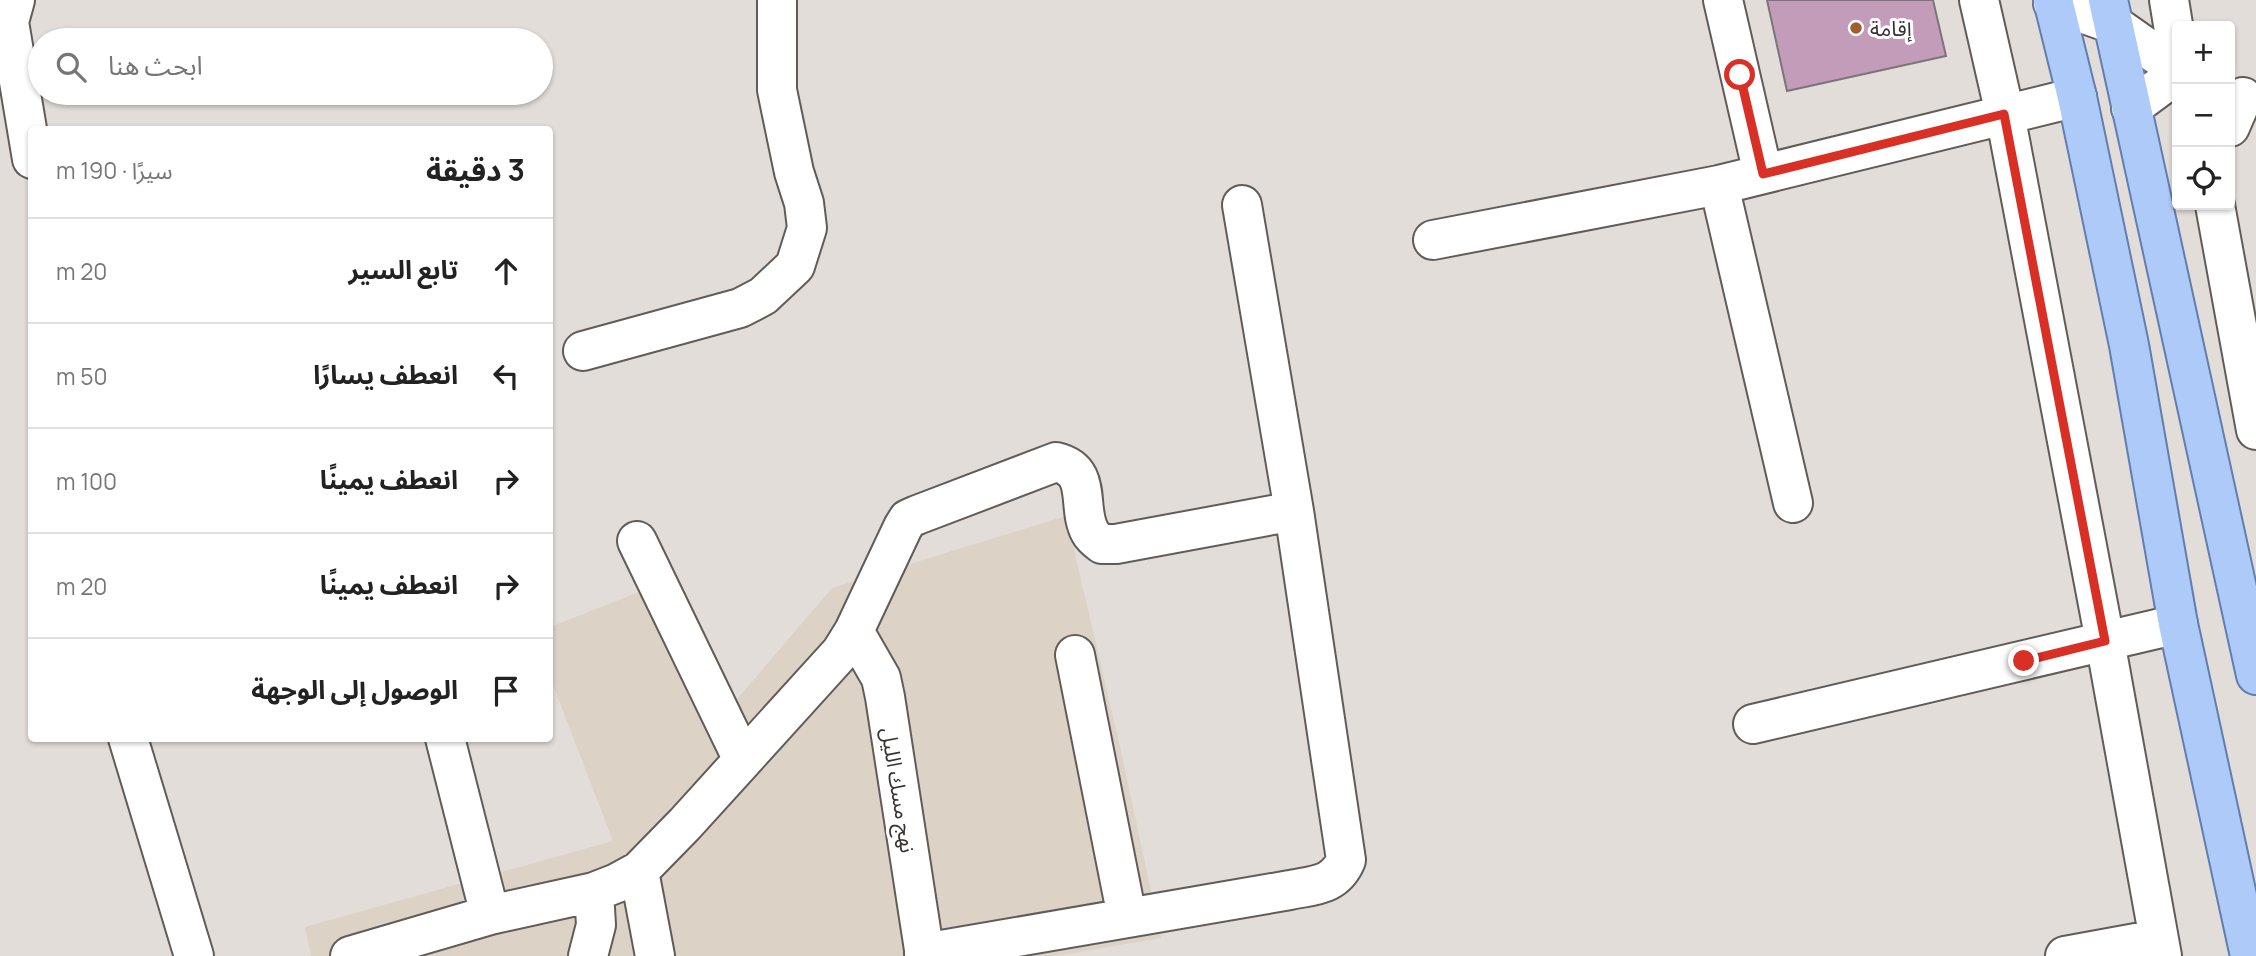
<!DOCTYPE html>
<html lang="ar">
<head>
<meta charset="utf-8">
<style>
  :root { --surface:#fff; --page:#f2f2f2; --text:#222; --muted:#767676; --line:#e0e0e0 }
  body { margin:0; font-family:Manrope,"Noto Sans Arabic",sans-serif; background:var(--page); color:var(--text); direction:rtl }
  .controls { position:absolute; right:21px; top:21px; display:grid; overflow:hidden; border-radius:7px; box-shadow:0 2px 5px #0004 }
  .controls button { width:63px; height:63px; display:grid; place-items:center; padding:0; border:0; border-bottom:2px solid var(--line); background:var(--surface); color:var(--text); font:35px sans-serif }
  .stop { position:absolute; width:21px; height:21px; margin:-16px; border:5px solid #d93025; border-radius:50%; background:#fff }
  .stop.end { background:#d93025; border-color:#fff; box-shadow:0 2px 7px #0008 }
  .list { margin:0; padding:0; list-style:none }
  h2 { display:flex; justify-content:space-between; align-items:center; height:91px; margin:0; padding:0 28px; font-size:30px }
  h2 small { font-size:23px; font-weight:400; color:var(--muted) }
  .list li { display:grid; grid-template-columns:46px 1fr auto; gap:21px; align-items:center; box-sizing:border-box; height:105px; padding:0 28px; border-top:2px solid var(--line) }
  .list b { display:block; font-size:26px; white-space:nowrap }
  .list em { font-size:23px; font-style:normal; color:var(--muted) }
  .icon { flex:none; width:38px; height:38px; fill:none; stroke:currentColor; stroke-width:2; stroke-linecap:round; stroke-linejoin:round }
  .map { position:relative; flex:none; width:2256px; height:956px; overflow:hidden; direction:ltr }
  .search { position:absolute; background:var(--surface); box-shadow:0 2px 5px #0004; left:28px; top:28px; width:525px; height:77px; display:flex; align-items:center; gap:18px; box-sizing:border-box; padding:0 24px; border-radius:38px; color:var(--muted); font-size:26px }
  .panel { position:absolute; background:var(--surface); box-shadow:0 2px 5px #0004; left:28px; top:126px; width:525px; height:616px; border-radius:7px; direction:rtl }
  .map>svg:first-child { display:block }
</style>
</head>
<body>
<div class="map">
<svg width="2256" height="956" viewBox="0 0 2256 956">
  <rect width="100%" height="100%" fill="#e2ddd8"/>
  <path fill="#dcd2c6" d="M1066,516l55,235 40,187 -106,18h-744l-6,-29 308,-86 -63,-164v-50l125,-49 52,133 105,-123z"/>
  <path fill="#c39cb9" stroke="#7b7579" stroke-width="2" d="M1767,0h166l13,56 -159,35z"/>
  <g fill="none" stroke-linecap="round" stroke-linejoin="round">
    <g stroke="#615c58" stroke-width="42">
      <path id="minor" d="M15,0l-6,22 23,137
        M1723,0l40,174
        M1979,0l26,114 100,527 57,315
        M2169,0l8,49
        M2053,3l60,21 64,45
        M2131,108l46,-34
        M2230,127l13,-30
        M1719,185l74,318
        M2215,205l41,225
        M1433,240l286,-55 358,-88
        M583,351l157,-43 23,-12 32,-30 12,-38 -3,-25 -10,-31 -17,-82v-90
        M637,541l106,219
        M854,631l27,47 4,19 40,259
        M1075,655l52,262
        M1753,724l425,-100
        M128,738l66,218
        M445,738l45,177
        M639,871l16,85
        M924,953l366,-63c24,-5 45,-4 56,-30l-52,-349 -52,-306
        M350,956l140,-41 104,-23 23,-9 22,-12 46,-47 156,-172 13,-21 49,-104 5,-8 9,-4 139,-53c38,9 20,45 34,70 2,4 8,9 12,12h14l178,-33
        M588,956l8,-31 -2,-33
        M2065,956l93,-17"/>
    </g>
    <g stroke="#617eaf" stroke-width="42">
      <path id="major" d="M2053,0l24,97 52,248 49,279 72,332
        M2108,0l148,675"/>
    </g>
    <use href="#minor" stroke="#fff" stroke-width="38"/>
    <use href="#major" stroke="#aecaf8" stroke-width="38"/>
  </g>
  <g fill="none" stroke-linecap="round" stroke-linejoin="round">
    <path stroke="#d93025" stroke-width="9" d="M1740,75l23,99 241,-60 101,527 -81,20"/>
  </g>
  <circle fill="#a15c2f" stroke="#fff" stroke-width="2.5" cx="1856" cy="28" r="7"/>
  <g text-anchor="middle" dominant-baseline="central" stroke-width="6" stroke-linejoin="round" paint-order="stroke">
    <g font-size="21" fill="#353331" stroke="#fff" text-anchor="start">
      <text x="1870" y="28">إقامة</text>
    </g>
    <g font-size="21" fill="#353331" stroke="#fff">
      <text transform="translate(899 790) rotate(81)">نهج مسك الليل</text>
    </g>
  </g>
</svg>
<div class="controls">
<button>+</button>
<button>−</button>
<button><svg class="icon" aria-label="locate" viewBox="0 0 24 24"><circle cx="12" cy="12" r="6"/><path d="M12 2v4M12 18v4M2 12h4M18 12h4"/></svg></button>
</div>
<div class="stop" style="left:1740px;top:75px"></div>
<div class="stop end" style="left:2024px;top:661px"></div>
<div class="search"><svg class="icon" aria-label="search" viewBox="0 0 24 24"><circle cx="10" cy="10" r="6"/><path d="M15 15l6 6"/></svg>ابحث هنا</div>
<section class="panel">
<h2>3 دقيقة<small>سيرًا · 190 m</small></h2>
<ul class="list">
<li><svg class="icon" aria-label="ahead" viewBox="0 0 24 24"><path d="M12 20V5M6 11l6-6 6 6"/></svg><div><b>تابع السير</b></div><em>20 m</em></li>
<li><svg class="icon" aria-label="left" viewBox="0 0 24 24"><path d="M17 20v-9H6M10 6l-5 5 5 5"/></svg><div><b>انعطف يسارًا</b></div><em>50 m</em></li>
<li><svg class="icon" aria-label="right" viewBox="0 0 24 24"><path d="M7 20v-9h11M14 6l5 5-5 5"/></svg><div><b>انعطف يمينًا</b></div><em>100 m</em></li>
<li><svg class="icon" aria-label="right" viewBox="0 0 24 24"><path d="M7 20v-9h11M14 6l5 5-5 5"/></svg><div><b>انعطف يمينًا</b></div><em>20 m</em></li>
<li><svg class="icon" aria-label="arrive" viewBox="0 0 24 24"><path d="M6 21V4h12l-3 4 3 4H6"/></svg><div><b>الوصول إلى الوجهة</b></div></li>
</ul>
</section>
</div>
</body>
</html>
